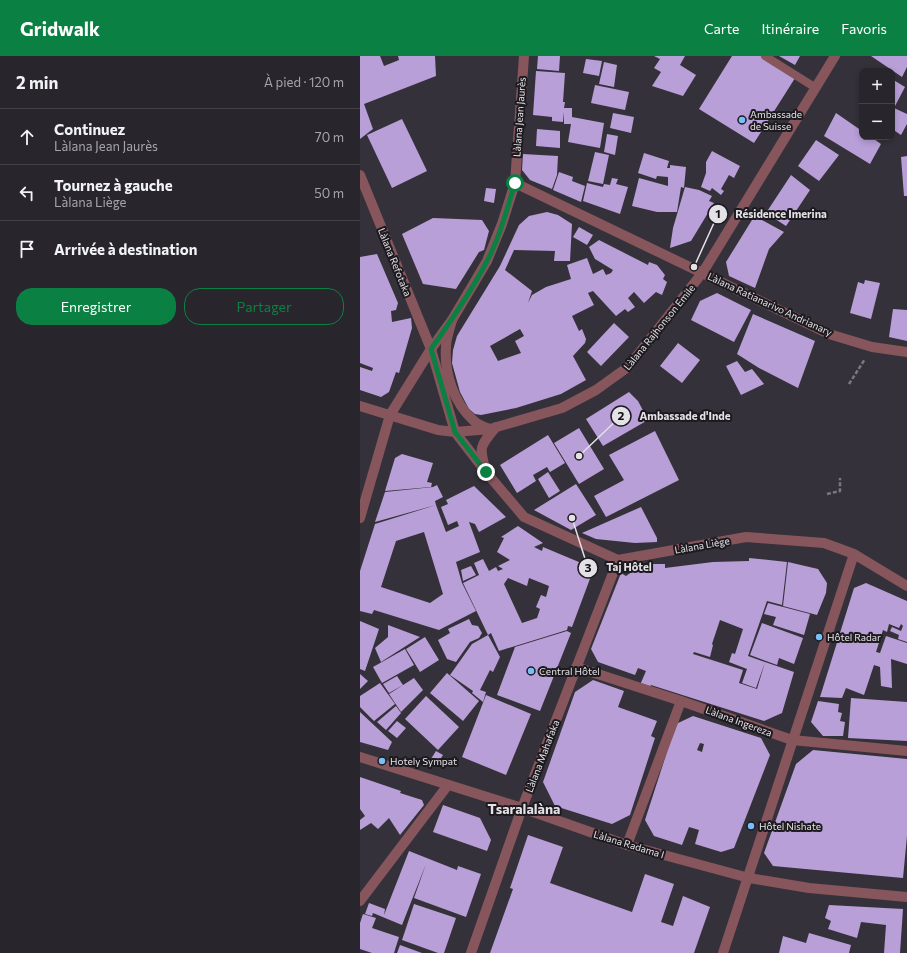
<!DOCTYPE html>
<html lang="fr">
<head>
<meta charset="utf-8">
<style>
  :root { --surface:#28252c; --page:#302d34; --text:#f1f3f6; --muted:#a5a5a9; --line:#444248; --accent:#0b8043 }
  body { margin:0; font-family:Commissioner,sans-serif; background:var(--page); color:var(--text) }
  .controls { position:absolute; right:12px; top:12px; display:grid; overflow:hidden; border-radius:8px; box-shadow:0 2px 6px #0003 }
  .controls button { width:36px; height:36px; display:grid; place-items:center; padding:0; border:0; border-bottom:1px solid var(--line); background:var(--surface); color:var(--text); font:20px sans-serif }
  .stop { position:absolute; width:12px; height:12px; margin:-9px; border:3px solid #0b8043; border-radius:50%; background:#fff }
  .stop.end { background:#0b8043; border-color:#fff; box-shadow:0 1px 4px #0008 }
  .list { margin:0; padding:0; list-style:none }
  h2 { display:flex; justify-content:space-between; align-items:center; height:52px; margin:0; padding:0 16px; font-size:17px }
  h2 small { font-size:13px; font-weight:400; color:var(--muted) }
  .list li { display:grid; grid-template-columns:26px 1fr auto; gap:12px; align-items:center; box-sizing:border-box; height:56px; padding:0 16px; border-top:1px solid var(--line) }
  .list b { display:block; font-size:15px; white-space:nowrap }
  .list p { margin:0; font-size:13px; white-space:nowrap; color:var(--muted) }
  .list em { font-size:13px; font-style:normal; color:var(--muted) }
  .actions { display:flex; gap:8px; padding:12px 16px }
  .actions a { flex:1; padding:9px 0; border:1px solid var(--accent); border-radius:16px; text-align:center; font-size:14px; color:var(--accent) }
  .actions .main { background:var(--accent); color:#fff }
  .icon { flex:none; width:22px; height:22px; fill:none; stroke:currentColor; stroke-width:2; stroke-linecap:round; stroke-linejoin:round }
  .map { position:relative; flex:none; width:547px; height:897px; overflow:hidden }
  header { display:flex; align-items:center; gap:24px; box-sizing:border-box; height:56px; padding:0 20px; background:var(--accent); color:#fff }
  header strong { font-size:19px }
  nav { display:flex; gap:22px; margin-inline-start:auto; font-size:14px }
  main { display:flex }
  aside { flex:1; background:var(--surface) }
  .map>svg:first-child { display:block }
</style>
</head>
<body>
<header>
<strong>Gridwalk</strong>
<nav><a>Carte</a><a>Itinéraire</a><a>Favoris</a></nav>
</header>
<main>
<aside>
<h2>2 min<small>À pied · 120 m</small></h2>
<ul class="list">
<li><svg class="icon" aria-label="ahead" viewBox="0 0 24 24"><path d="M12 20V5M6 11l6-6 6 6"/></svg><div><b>Continuez</b><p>Làlana Jean Jaurès</p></div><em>70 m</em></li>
<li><svg class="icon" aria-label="left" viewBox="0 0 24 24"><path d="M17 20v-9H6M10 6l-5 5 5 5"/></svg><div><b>Tournez à gauche</b><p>Làlana Liège</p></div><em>50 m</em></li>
<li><svg class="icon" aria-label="arrive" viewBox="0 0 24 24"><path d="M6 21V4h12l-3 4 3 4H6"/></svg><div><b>Arrivée à destination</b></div></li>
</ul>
<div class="actions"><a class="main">Enregistrer</a><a>Partager</a></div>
</aside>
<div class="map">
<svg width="547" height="897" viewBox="0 0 547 897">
  <rect width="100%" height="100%" fill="#35313a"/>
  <path fill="#b89fd7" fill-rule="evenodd" d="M0,0h20l4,10 15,-6 -1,-4h37l1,20 -72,28 9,25 -13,10z
    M178,0h22l-1,15 -22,-2z
    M294,0h31l-5,9 16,10 -13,21 -31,-10 9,-14 -7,-4 6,-9z
    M372,0h35l30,19 -43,68 -55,-34z
    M419,0h21l-5,9z
    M511,0h36v11l-5,10z
    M226,3l16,2 -3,15 -16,-3z
    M244,6l13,3 -3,22 -15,-3z
    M176,15l29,2 -2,29h2l-1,6h8v9l32,6 -4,25 -32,-6 3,-18h-7v-12l-1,10 -11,-1v-4l-19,-2z
    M532,23l13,8 -11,21 13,6v10l-6,11 -9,-6z
    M235,29l34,7 -4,18 -34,-7z
    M253,57l21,4 -3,16 -21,-5z
    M476,57l26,18v6h9l10,7 -11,20 -46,-28z
    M42,63l25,52 -35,17 -25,-53z
    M177,73l23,2v17l-24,-2z
    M247,78l11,2 -3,19 -11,-3z
    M456,84l23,15 -20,26 -21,-15z
    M352,95l28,15 -6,12 -5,-3 -8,14 3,2 -3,4 -9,-7 -2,3 -9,-4 5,-14v-11z
    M235,96l14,3 -6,29 -15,-3z
    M284,97l25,8 -2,7h3v-3l16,2 -2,21 -3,-1 -4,25h-20l-25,-6 7,-28 29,8v-9l-11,-1 -1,3 -18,-6z
    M163,98l35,2 -1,19 -5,14 -22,-9 -8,-10z
    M547,100v40h-3l-3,-39z
    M199,116l14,5 -1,4 13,5 -4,16 -28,-12z
    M431,119l19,15 -24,36 -20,-13z
    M252,122l6,1 -2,5 12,3 -8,27 -37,-13 4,-18 16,4 1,-3 6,1z
    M325,131l14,3 13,6 -3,5 5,2 -23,38 -21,7 3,-20z
    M126,132l10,1 -2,14 -10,-2z
    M187,156l11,3 14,9 -2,37h-16l1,-10 -41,-1 -9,20 27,21 -4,12 4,-8 14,-8 25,-8 -4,-14 20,-7 6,16 10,-5 3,6 5,-2 2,-3 -18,-11 -6,-12 10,-7 49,25 1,-3 8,3 8,10 -2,4 4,3 -5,13 -6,-3 -12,11 -10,-11 -6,6 7,9 -7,5 -3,-3 -9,7 -23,-25 -5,2 6,12 -22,11 7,15 3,-2 4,10 -1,4 -12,13 13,24 -25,14 -45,14 -35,7 -6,-1 -6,-5 -9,-17 -8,-29 1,-13 4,-14 43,-70 19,-41 10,-9zM160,273l4,7 -9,5 6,12 -23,8 -8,-15z
    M73,162l49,2 7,11 -5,19 -5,2 -23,37 -33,-5 -21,-50z
    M400,163l24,13 -15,17 -14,39 -26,-12 -3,-14 26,-42z
    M219,171l14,8 -6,10 -14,-8z
    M17,198l21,49 -2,7 -5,1 1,11 19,-4 1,10 -13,45 -3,-1 -7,20 -8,5 -21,-7v-23l12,4 1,-3 -13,-5v-106z
    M505,224l15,3 -9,36 -21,-6 8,-31 6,2z
    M357,237l34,17 -17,32 -43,-22 9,-19z
    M533,253l14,1v31l-18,-4z
    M393,258l62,27 -17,47 -39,-20 -22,-14z
    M254,267l15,14 -28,29 -14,-14z
    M318,287l22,17 -18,23 -22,-17z
    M377,305l8,11 7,-3 12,15 -23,11 -15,-29z
    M269,336l9,9 10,19 -45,26 -17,-27z
    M219,372l25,41 -25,15 -25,-41z
    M295,375l24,49 -73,37 -12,-21 30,-16 -15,-25z
    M188,379l17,28 -15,9 -3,-5 -14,8 3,6 -19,12 -17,-28z
    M42,398l31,9 -6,19 5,1 -1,4 -46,4 10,-33z
    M188,416l12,19 -11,7 -11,-19z
    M216,428l20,31 -25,15 -37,-20z
    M77,429l6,12 -8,4 1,4 -61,17 10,-30 48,-5z
    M114,430l32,31 -27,15 -4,-8 -6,-2 11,30 -24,10 6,21 14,28 -37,19 -65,-20 -2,4 -12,-3v-40l15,-47 61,-19 10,27 13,-6 -2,-5 -9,4 -7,-18 7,-3 -2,-4zM64,476l19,62 -13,9 -49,-16 15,-46z
    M281,451l16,31v4l-22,1 -39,-4 -14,-6z
    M158,470l25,17 -9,4 8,4 1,-4 43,18 -2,4 4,2 -1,3 4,2 -19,51 -4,-1 -1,4 -68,21 -8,-18 -3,2 -25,-52 16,-8 -5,-12 9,-4 6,12 7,-4 2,4 5,-2 -5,-3 12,-6 -13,-8 7,-14 -3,-1zM148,522l19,8 2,-8 20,8 -3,11 -5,-2 -5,12 4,2 -3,9 -15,5 -18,-39z
    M389,502l38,4 -5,43 -15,-4 -19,55 17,6 -9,26 -14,-5 5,-14 -18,-7 3,-9 3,1 8,-25 -23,-9 -8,24 1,1 -3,12 -16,-5 -1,2 50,16 -4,13 18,6 8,-27 29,10 -12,41 -18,8 -113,-36 -2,4 -9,-4 6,-14 -8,-3 -3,7 -37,-13 -7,-13 30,-76 5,3 10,-7v-5h29v4l48,-6 36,-1z
    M428,506l30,7 9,14 -1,10 -9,22 -34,-9z
    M111,510l5,9 -13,6 -2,-11z
    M506,527l41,18v41l-9,-3 1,-4 -9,-4 2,-4 9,4 2,-5 -2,-2 -2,4 -10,-4 -2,8 -4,-2 -7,22 4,1 6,-17 21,7v21l-16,-5 1,29 -11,-2 -1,-19 -6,-2 -10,30 -18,-7 -4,10 -22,-1 34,-109z
    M408,547l42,11 -6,21 -31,-10 3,-8 -12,-3z
    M109,563l3,6 6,1 4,7 -3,5 -9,4 -14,20 -9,-3 -9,-19 12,-7 -2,-4z
    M0,565l19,8 -14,42 -5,-2z
    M402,567l41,15 -9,26 -15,-6 -2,7 -27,-10z
    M28,569l32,12 -39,25 -6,-14 13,-11z
    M207,575l4,2 -31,78 -43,-16 18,-48z
    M128,579l12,22 -7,15 -3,-2 -10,20 6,2 -3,10 -11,-9 1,-2 -23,-16 22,-31z
    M65,581l14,23 -19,12 -14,-23z
    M45,593l9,16 -32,18 -9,-16z
    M87,617l32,28 -16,20 -33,-28z
    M0,618l8,7 -8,8z
    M37,620l6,9 -14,8 -6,-9z
    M54,622l9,12 -22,22 -12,-18z
    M233,624l31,11 -6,16 39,14 -6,15 4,2 -25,77 -18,9 -57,-18 -12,-24 32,-90z
    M20,627l15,21 -21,17 -14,-14v-11z
    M126,639l45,19 -25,61 -44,-18z
    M66,640l33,31 -21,23 -33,-31z
    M491,642l56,4v39l-59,-3z
    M458,645l21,3 -1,8 4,1 -2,8 5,1 -2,14h-20l-12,-14z
    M36,650l5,7 -15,17 -9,-8z
    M0,656l32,30 -4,8 -28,-8z
    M333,660l68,22 9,17 -36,93 -13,4 -26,-8 4,-14 -10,-3 -7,18 -28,-9 -9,-16 31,-96zM340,687l4,1 -2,8 -5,-2z
    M37,665l9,7 -9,10 -9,-7z
    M453,694l94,9v77l-4,42 -130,-12 -9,-13 32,-89z
    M76,695l7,4 -7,11 -7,-4z
    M0,721l41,14 -1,2 22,7 2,5 -24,30 -11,-17 -11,11 -7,-6 -11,7v-10l5,-4 -5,-7z
    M83,749l37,13 11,22 -4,11 -54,-19z
    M168,779l35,12 -13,36 82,29 13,-38 29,10 -13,38 12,4 10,-30 27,11 -16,46h-204l23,-64 -3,-1z
    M49,795l48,19 1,-4 23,8 -15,43 -52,-19 12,-34 -24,61 -29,-12 -1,3 -7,-2 4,-11 16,6 -1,6z
    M54,848l42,14 -12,35h-6l-36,-13z
    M469,849l74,4 -3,44h-16l2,-28 -25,-3 -4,16 -29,-9 3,-8 -6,-3z
    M3,858l13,4 -4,10 27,9 -5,16h-22l-12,-4v-26z
    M449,877l42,12 -2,8h-70l4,-17 23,7z
    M40,889l22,8h-25z"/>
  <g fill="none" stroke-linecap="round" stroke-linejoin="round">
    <path stroke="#7b787f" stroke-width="2.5" stroke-dasharray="4 2" stroke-linecap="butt" d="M489,328l16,-25
      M467,438l13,-3v-13"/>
    <path stroke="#87565c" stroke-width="8" d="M405,0l51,32"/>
    <path stroke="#87565c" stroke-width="10" d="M0,119l71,174 24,83 31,40 38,45 94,43 128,-23 78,6 30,11 53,32
      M343,216l132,-216
      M92,264c-2,8 -6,18 -6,27 -2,26 8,56 27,73 4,4 11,7 17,9
      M216,611l105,34 111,39 115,11
      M267,789l54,-144
      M0,845l88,-116
      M111,897l51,-145 96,-248
      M363,897l131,-399"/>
    <path stroke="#87565c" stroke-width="10" d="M155,127l314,151 43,13 35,5
      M0,350l78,24 17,2 35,-3 72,-21 34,-18 32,-23 75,-95
      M126,416c-7,-25 -7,-25 10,-45
      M0,462l30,-103 41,-66 21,-29 35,-59 15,-37 13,-41 9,-127
      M0,701l162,51 105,37 122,33 60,10 98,9"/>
  </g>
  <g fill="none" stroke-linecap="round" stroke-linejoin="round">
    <path stroke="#0b8043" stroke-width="5" d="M126,416l-31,-40 -24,-83c20,-28 40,-57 56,-88 13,-24 20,-52 28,-78"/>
  </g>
  <g fill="#78bff7" stroke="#1c1a1e" stroke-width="1.5">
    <circle cx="382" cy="64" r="4"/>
    <circle cx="459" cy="581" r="4"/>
    <circle cx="171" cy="615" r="4"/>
    <circle cx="22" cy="705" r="4"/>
    <circle cx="391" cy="770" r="4"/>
  </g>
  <g text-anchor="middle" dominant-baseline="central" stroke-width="4" stroke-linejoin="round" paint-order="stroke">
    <g font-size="10" fill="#e4e1e7" stroke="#1c1a1e" text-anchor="start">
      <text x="390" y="58">Ambassade<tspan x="390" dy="12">de Suisse</tspan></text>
      <text x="467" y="581">Hôtel Radar</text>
      <text x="179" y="615">Central Hôtel</text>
      <text x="30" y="705">Hotely Sympat</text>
      <text x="399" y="770">Hôtel Nishate</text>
    </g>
    <g font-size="10" fill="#e4e1e7" stroke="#1c1a1e">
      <text transform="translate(159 61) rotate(-86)">Làlana Jean Jaurès</text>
      <text transform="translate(35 206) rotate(68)">Làlana Refotaka</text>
      <text transform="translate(410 248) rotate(25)">Làlana Ratianarivo Andrianary</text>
      <text transform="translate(299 271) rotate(-51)">Làlana Rajhonson Emile</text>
      <text transform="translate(342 489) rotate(-10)">Làlana Liège</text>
      <text transform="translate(379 665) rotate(20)">Làlana Ingereza</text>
      <text transform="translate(182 700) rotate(-69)">Làlana Mahafaka</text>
      <text transform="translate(269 788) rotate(17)">Làlana Radama I</text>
    </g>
    <g font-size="14" font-weight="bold" fill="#e4e1e7" stroke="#1c1a1e">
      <text x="164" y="752">Tsaralalàna</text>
    </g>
  </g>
  <path fill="none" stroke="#e4e1e7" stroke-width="1.5" d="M334 211L358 158M219 400L261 360M212 462L228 512"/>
  <g fill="#e4e1e7" stroke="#1c1a1e" stroke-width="1.5">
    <circle cx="334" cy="211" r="4"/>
    <circle cx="219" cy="400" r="4"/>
    <circle cx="212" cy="462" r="4"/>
    <circle cx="358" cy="158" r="10"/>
    <circle cx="261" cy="360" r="10"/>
    <circle cx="228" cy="512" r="10"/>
  </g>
  <g font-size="12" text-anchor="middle" font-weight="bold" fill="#111">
    <text x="358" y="162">1</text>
    <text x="261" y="364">2</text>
    <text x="228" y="516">3</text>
  </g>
  <g font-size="11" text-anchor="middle" font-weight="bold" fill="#e4e1e7" stroke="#1c1a1e" stroke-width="4" stroke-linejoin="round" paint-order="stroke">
    <text x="421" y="162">Résidence Imerina</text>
    <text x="325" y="364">Ambassade d'Inde</text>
    <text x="269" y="515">Taj Hôtel</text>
  </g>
</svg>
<div class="controls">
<button>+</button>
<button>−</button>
</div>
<div class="stop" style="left:155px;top:127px"></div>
<div class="stop end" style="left:126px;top:416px"></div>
</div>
</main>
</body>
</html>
